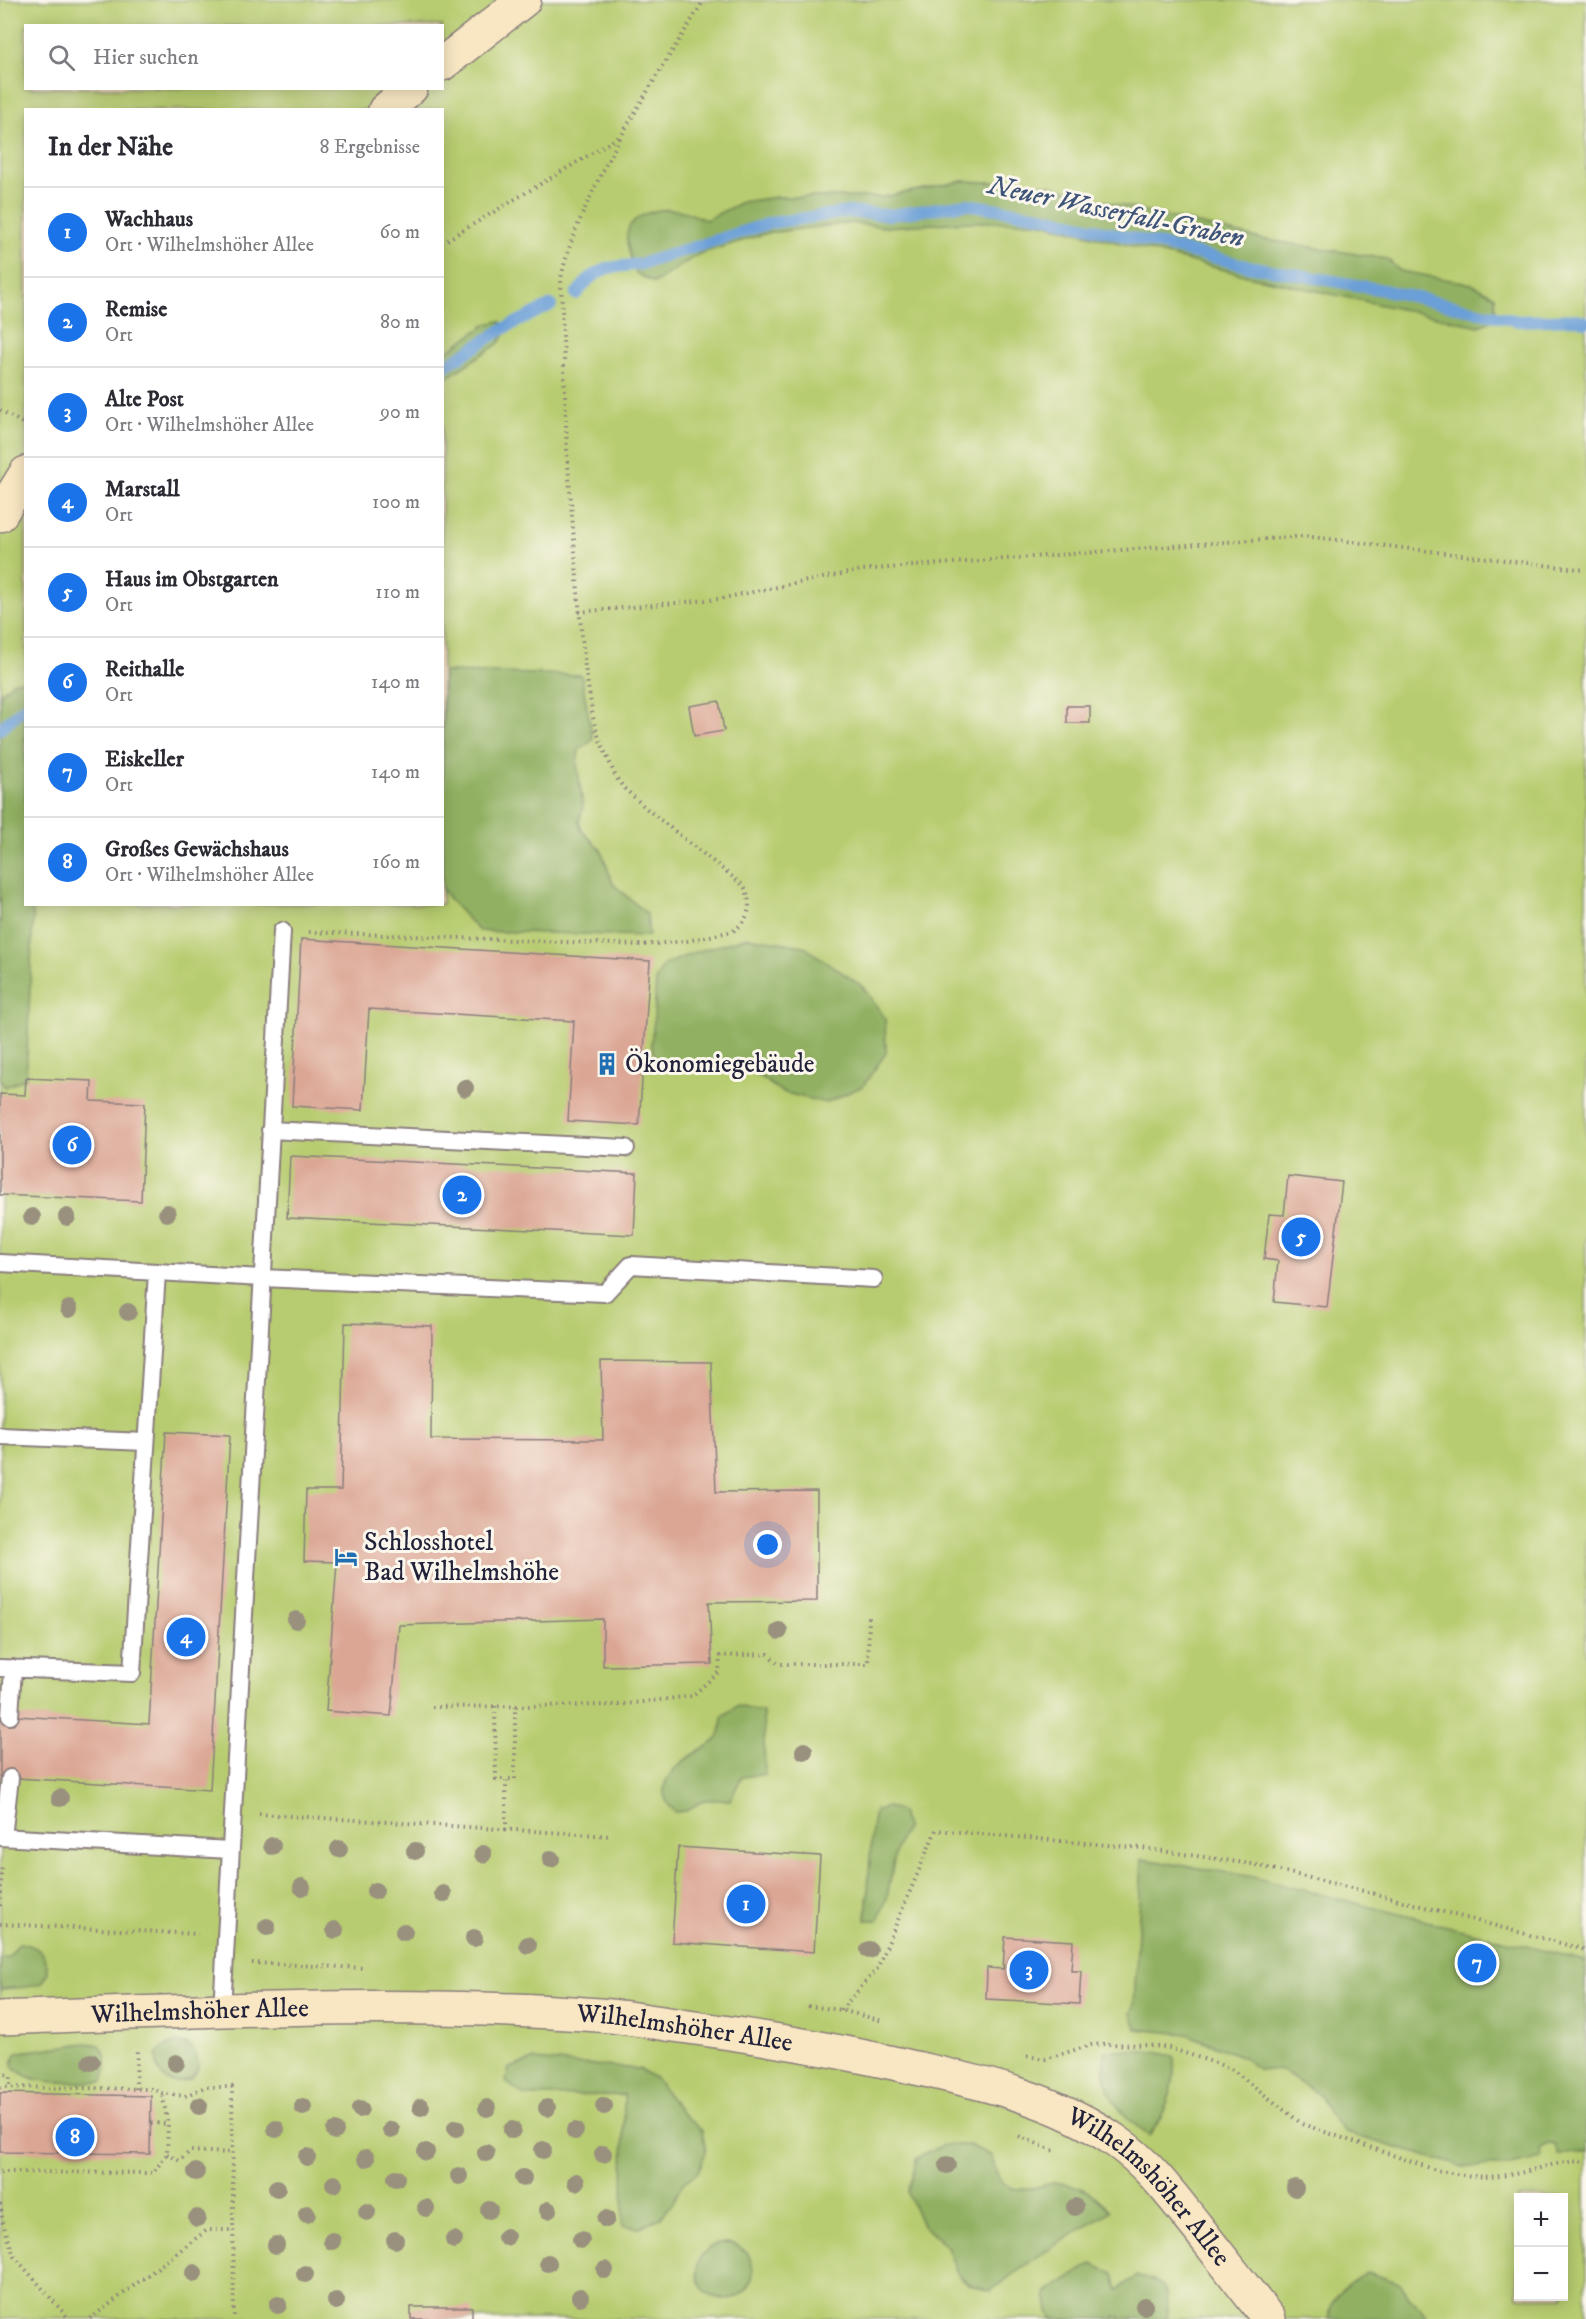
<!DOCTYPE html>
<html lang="de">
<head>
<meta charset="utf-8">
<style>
  :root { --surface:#fff; --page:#f7f7f7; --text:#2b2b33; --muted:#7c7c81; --line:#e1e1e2; --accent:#1a73e8 }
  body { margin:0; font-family:"IM FELL DW Pica",serif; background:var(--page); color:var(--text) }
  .controls { position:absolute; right:18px; bottom:18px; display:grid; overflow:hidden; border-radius:0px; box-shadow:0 3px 15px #0003 }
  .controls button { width:54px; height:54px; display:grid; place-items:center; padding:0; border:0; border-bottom:2px solid var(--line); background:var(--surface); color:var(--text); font:30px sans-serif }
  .you { position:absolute; left:768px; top:1545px; width:21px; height:21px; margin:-15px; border:4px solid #fff; border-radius:50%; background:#1a73e8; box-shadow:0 0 0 9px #1a73e833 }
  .badge { display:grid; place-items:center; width:39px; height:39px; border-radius:50%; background:var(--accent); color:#fff; font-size:20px; font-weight:700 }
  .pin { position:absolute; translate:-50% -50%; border:3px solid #fff; box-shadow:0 2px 6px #0006 }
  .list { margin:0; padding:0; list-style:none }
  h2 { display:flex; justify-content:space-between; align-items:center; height:78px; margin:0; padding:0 24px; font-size:26px }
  h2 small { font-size:20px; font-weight:400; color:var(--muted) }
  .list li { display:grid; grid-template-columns:39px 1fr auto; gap:18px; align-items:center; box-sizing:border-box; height:90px; padding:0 24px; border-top:2px solid var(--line) }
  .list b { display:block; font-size:22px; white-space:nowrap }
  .list p { margin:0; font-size:20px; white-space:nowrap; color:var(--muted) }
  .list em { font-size:20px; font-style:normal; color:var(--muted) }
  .icon { flex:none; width:33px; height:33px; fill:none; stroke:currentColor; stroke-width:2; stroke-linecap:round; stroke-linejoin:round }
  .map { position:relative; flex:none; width:1586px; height:2319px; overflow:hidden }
  .search { position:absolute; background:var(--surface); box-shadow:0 3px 15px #0003; left:24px; top:24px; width:420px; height:66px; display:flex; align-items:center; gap:15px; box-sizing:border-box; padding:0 21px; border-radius:0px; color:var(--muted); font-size:22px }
  .panel { position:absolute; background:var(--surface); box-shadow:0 3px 15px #0003; left:24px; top:108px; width:420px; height:798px; border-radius:0px }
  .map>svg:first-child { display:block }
</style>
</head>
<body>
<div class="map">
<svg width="1586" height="2319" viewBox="0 0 1586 2319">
  <rect width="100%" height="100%" fill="#fbf7ec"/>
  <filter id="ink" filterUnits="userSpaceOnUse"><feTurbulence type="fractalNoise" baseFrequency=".0167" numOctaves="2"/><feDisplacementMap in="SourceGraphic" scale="12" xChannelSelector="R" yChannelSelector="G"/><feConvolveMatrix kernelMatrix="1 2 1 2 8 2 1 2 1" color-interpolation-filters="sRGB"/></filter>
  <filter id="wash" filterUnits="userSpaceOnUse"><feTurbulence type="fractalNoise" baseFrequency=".008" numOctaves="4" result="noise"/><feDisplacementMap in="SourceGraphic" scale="24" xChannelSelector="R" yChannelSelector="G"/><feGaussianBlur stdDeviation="1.35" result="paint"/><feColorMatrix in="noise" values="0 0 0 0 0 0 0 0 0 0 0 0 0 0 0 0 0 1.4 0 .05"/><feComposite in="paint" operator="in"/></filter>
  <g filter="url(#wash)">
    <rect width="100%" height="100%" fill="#f3dabc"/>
    <path fill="#b7cc70" stroke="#6c7756" stroke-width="1.5" fill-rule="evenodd" d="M0,0h1586v2319h-1586zM26,26h416v62h-416zM26,110h416v794h-416zM1518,2198h46v98h-46z"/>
    <path fill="#91b062" stroke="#5a694e" stroke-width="1.5" d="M963,181l86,4 62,18 150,36 126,20 13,12 72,13 23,12 1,23 -17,7 -231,-50 -210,-54h-74l-79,5 -34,-4 -84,10 -68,21 -45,29 -18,-10c-4,-11 -10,-25 -9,-37 1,-21 30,-28 48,-26 10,0 21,6 31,10l36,-18 35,-5h106z
      M500,321l4,5v10l-6,8 -55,36v-26l44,-30z
      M443,672l138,3 12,65 -14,10 -2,13 6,45 -4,13 3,10 19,19 12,34 34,30 2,22 -170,-5 -29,-31 -8,-12z
      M25,680l1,224 6,1 1,13 -7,160 -21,9 -5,-8v-385l13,-12z
      M748,937l55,9 59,40 23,32 1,35 -23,33 -37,17 -44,-11 -32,-22 -83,-3 -11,-5 -5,-19 3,-22 2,-42 8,-14 28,-12z
      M737,1706l26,6 2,62 -23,3 -12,23h-26l-18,11 -11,1c-28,-26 3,-49 25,-62 5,-3 13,-6 16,-10 6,-7 5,-15 6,-23z
      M888,1807l14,5 4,16 -10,21 -9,49 -9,22h-12l6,-91 3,-19z
      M1142,1859l106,17 338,85v192l-28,1 -3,-9 -8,-2 -7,4 1,11 -34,8h-47l-114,-33 -17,-19 -9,-19 -37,-24 -25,-2 -13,-11 -58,-24 -51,-5 -5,-16 3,-7z
      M19,1943c18,2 28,10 29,30l-6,10 -15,4 -27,2v-30l9,-2z
      M86,2043l14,2c9,13 6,23 3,37 -27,-1 -74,7 -91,-18l4,-10 5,-2z
      M176,2043l12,1c36,37 -36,59 -31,10l7,-7z
      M1110,2050l39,1 25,5c2,30 -7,56 -25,80 -34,-27 -46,-40 -45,-84z
      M534,2060l105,9 17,10 25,33 21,19 4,21 -8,20 -15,11 -11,21 -12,14 -21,10 -16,-2 1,-131 -99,1 -19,-14 3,-14z
      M943,2145h26l23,11c5,25 12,37 39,32 8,-1 16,-5 23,-5 24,0 41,10 56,28l-70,44 -50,36 -22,-7 -11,-12 -10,-25 -26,-24 -13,-30 9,-35z
      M697 2271a28 28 0 1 1 56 0a28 28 0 1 1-56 0Z
      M1091,2264l23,10 4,16 19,-14c27,3 34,18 30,43h-46l-1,-3h-5v3h-62l-4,-8 -3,-18z
      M1367,2272l32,11 29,36h-98c-3,-23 20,-36 37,-47z"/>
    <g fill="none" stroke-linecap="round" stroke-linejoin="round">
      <path stroke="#6b9fd7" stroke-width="12" d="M576,294l14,-16 17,-10 34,-4 129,-41 78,-11 42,3 77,-11 79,13 202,49 136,24 134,31 59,-2 9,3
        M442,368l61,-39 48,-24
        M0,729l26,-23"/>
    </g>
    <g id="blocks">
      <path fill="#dba694" d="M719,701l5,30 -30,5 -5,-30z
        M1067,706h23v17h-23z
        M301,939l349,22 -11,164 -71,-4 6,-100 -205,-12 -6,101 -71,-4z
        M26,1078l66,3 -1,20 54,2 -4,98 -141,-6v-101l25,1z
        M290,1156l347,17 -3,62 -347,-17z
        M1288,1176l54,6 -15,125 -53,-5 4,-41 -14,-2 5,-45 15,1z
        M345,1323l87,3 -1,113 172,1 -2,-79 110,1 5,130 101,-1v110l-108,1 3,62 -109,2v-47l-204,6 -8,91 -65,-5 11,-149 -33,-1 2,-71h35z
        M166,1432l64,3 -20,355 -210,-13v-62l149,9z
        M678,1847l142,9 -6,96 -142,-10z
        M1005,1937l68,4 -2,30h10l-2,33 -93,-5 1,-31 16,1z
        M0,2093l151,3 -1,58 -150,-2z
        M411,2307h61v12h-61z"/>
    </g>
  </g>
  <g filter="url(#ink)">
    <use href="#blocks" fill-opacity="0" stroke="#8a7e7c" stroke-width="1.5"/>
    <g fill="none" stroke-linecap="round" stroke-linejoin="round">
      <g stroke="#8a7e7c" stroke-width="20">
        <path id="lane" d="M270,1130l356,18
          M0,1263l262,15 343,15 26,-28 243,14
          M0,1436l146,6
          M0,1668l132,5 25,-401
          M10,1716l3,-48
          M0,1837l230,13
          M3,1837l7,-59
          M222,2010l60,-1079"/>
      </g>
      <g stroke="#8a7e7c" stroke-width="36">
        <g id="secondary">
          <path d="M442,64l82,-64"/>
          <path d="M385,110l26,-22"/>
          <path d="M0,515l26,-42"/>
          <path id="s1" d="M0,2018c199,-7 400,-18 599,-3 27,2 55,7 82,11 73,10 145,22 217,38 75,17 155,32 219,78 33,23 55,54 80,85 24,31 48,61 72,92"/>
        </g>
      </g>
      <path stroke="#8a7e7c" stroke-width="4" stroke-dasharray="1.5 4.5" stroke-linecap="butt" d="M442,243l177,-106
        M0,410l26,15
        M579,612l139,-13 144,-29 442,-34 282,34
        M309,932l332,13 46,-4 46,-10c17,-11 20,-28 11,-45l-96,-76 -24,-22 -8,-11 -17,-39 -5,-15 -9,-56 -5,-50 -13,-166 -6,-172c6,-32 19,-60 33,-90 31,-66 72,-127 110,-189
        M495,1706l1,73h10
        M432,1707l186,-2 74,-9 27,-24 1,-16 48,-2 10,10h90l1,-49
        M259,1814l353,22
        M506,1830v-51h9v-73
        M0,1906l2,-41
        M0,1924l198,10
        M252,1963l113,5
        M808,2006l33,4 42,11
        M841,2010l36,-41 59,-139 206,18 110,16 124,30 210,56
        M1027,2056l18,3 46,-14 14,-1 42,1 22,3 47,15 17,7 69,54 134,46c23,5 47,9 71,5 27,-3 51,-16 79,-13
        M0,2071l10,6v10
        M0,2087l151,2 11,4 23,3 20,-9h27l2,232
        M136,2089l1,-42
        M151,2123l17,1
        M1019,2136l38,16
        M167,2154l13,7 10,-10 42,2
        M0,2172l153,1 14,-19 1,-30 -6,-31
        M0,2204l3,19 11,33 55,63
        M90,2319l117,-89h26"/>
      <use href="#lane" stroke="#fff" stroke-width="16"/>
      <use href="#secondary" stroke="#f9e7c3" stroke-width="33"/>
    </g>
    <g fill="#99917e">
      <circle cx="465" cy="1088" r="9"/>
      <circle cx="167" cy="1213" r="9"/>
      <circle cx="32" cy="1217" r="9"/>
      <circle cx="67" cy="1217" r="9"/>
      <circle cx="69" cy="1309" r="9"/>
      <circle cx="128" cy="1312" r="9"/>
      <circle cx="296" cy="1620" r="9"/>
      <circle cx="779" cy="1631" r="9"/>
      <circle cx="804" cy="1751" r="9"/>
      <circle cx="60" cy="1798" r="9"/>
      <circle cx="272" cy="1846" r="9"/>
      <circle cx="339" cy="1849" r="9"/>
      <circle cx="415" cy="1851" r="9"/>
      <circle cx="483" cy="1854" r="9"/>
      <circle cx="551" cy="1859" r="9"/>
      <circle cx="302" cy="1887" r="9"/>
      <circle cx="375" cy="1891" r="9"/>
      <circle cx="443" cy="1894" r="9"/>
      <circle cx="267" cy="1927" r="9"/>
      <circle cx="335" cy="1930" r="9"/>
      <circle cx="404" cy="1932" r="9"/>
      <circle cx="474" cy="1938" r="9"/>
      <circle cx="528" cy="1945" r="9"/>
      <circle cx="869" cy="1950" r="9"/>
      <circle cx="91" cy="2062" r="9"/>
      <circle cx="176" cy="2063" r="9"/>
      <circle cx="199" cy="2106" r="9"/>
      <circle cx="604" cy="2106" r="9"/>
      <circle cx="303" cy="2107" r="9"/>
      <circle cx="421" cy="2107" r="9"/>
      <circle cx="487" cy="2108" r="9"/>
      <circle cx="547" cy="2108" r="9"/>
      <circle cx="360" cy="2109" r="9"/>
      <circle cx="456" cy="2128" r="9"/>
      <circle cx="276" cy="2129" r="9"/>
      <circle cx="391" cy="2130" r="9"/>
      <circle cx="512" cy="2130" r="9"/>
      <circle cx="335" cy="2131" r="9"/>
      <circle cx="575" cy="2131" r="9"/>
      <circle cx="543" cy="2150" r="9"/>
      <circle cx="426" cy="2152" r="9"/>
      <circle cx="486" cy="2153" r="9"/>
      <circle cx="603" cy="2154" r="9"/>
      <circle cx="307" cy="2157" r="9"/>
      <circle cx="366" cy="2158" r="9"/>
      <circle cx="947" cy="2165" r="9"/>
      <circle cx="196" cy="2172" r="9"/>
      <circle cx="459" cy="2176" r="9"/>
      <circle cx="396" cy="2178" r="9"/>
      <circle cx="523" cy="2178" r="9"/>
      <circle cx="576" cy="2182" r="9"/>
      <circle cx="334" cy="2184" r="9"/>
      <circle cx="277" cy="2188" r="9"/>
      <circle cx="1295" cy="2188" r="9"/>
      <circle cx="1075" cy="2207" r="9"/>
      <circle cx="426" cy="2208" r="9"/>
      <circle cx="489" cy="2210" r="9"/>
      <circle cx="548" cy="2210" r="9"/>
      <circle cx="367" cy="2212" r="9"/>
      <circle cx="307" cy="2214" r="9"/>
      <circle cx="197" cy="2218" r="9"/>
      <circle cx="606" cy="2219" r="9"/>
      <circle cx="506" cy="2237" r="9"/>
      <circle cx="395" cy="2240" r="9"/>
      <circle cx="454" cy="2240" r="9"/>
      <circle cx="581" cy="2240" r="9"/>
      <circle cx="332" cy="2241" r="9"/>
      <circle cx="276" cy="2245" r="9"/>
      <circle cx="548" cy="2263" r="9"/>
      <circle cx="605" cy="2270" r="9"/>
      <circle cx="194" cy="2273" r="9"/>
      <circle cx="305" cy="2274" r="9"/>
      <circle cx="580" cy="2297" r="9"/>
      <circle cx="336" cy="2301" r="9"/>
      <circle cx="278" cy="2305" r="9"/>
      <circle cx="1144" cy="2306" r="9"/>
    </g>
  </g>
  <defs>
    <g id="building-bare" transform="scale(1.8)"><path d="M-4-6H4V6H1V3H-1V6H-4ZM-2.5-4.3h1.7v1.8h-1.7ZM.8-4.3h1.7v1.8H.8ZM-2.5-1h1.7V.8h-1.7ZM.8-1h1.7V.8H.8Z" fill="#1f6fb2" stroke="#fbf7ec" stroke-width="2.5" paint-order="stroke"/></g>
    <g id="hotel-bare" transform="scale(1.8)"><path d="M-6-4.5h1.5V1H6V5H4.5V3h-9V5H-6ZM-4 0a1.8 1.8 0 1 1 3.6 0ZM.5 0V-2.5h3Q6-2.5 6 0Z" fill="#1f6fb2" stroke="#fbf7ec" stroke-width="2.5" paint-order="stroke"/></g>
  </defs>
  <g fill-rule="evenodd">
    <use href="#building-bare" x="607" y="1064"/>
    <use href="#hotel-bare" x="346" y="1557"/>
  </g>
  <g text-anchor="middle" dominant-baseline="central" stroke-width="6" stroke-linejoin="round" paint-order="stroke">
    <g font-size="26" fill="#22223b" stroke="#fbf7ec" text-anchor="start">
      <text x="625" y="1064">Ökonomiegebäude</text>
      <text x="364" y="1542">Schlosshotel<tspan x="364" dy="30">Bad Wilhelmshöhe</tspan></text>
    </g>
    <g font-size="26" fill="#22223b" stroke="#fbf7ec">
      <text stroke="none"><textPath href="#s1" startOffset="200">Wilhelmshöher Allee</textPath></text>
      <text stroke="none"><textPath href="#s1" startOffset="686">Wilhelmshöher Allee</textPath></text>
      <text stroke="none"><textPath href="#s1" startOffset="1190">Wilhelmshöher Allee</textPath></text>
    </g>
    <g font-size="27" font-style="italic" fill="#3f5479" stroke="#fbf7ec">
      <text transform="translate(1116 212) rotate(12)">Neuer Wasserfall-Graben</text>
    </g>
  </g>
</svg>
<div class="controls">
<button>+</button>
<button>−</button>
</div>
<div class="you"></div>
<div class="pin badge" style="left:746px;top:1904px">1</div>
<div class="pin badge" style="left:462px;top:1195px">2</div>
<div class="pin badge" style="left:1029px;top:1970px">3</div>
<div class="pin badge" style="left:186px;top:1637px">4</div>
<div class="pin badge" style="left:1301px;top:1237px">5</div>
<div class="pin badge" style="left:72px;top:1145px">6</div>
<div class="pin badge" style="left:1477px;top:1963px">7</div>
<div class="pin badge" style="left:75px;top:2137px">8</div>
<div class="search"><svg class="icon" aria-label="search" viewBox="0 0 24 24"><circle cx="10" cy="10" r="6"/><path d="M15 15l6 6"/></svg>Hier suchen</div>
<section class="panel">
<h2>In der Nähe<small>8 Ergebnisse</small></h2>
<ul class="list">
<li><span class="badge">1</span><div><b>Wachhaus</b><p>Ort · Wilhelmshöher Allee</p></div><em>60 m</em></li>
<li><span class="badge">2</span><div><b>Remise</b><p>Ort</p></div><em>80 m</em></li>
<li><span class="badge">3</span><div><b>Alte Post</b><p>Ort · Wilhelmshöher Allee</p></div><em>90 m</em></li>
<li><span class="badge">4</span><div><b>Marstall</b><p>Ort</p></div><em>100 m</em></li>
<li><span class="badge">5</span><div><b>Haus im Obstgarten</b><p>Ort</p></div><em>110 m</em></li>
<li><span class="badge">6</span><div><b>Reithalle</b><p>Ort</p></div><em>140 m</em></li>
<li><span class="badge">7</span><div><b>Eiskeller</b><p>Ort</p></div><em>140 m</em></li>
<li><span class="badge">8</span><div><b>Großes Gewächshaus</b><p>Ort · Wilhelmshöher Allee</p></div><em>160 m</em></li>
</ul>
</section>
</div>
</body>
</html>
